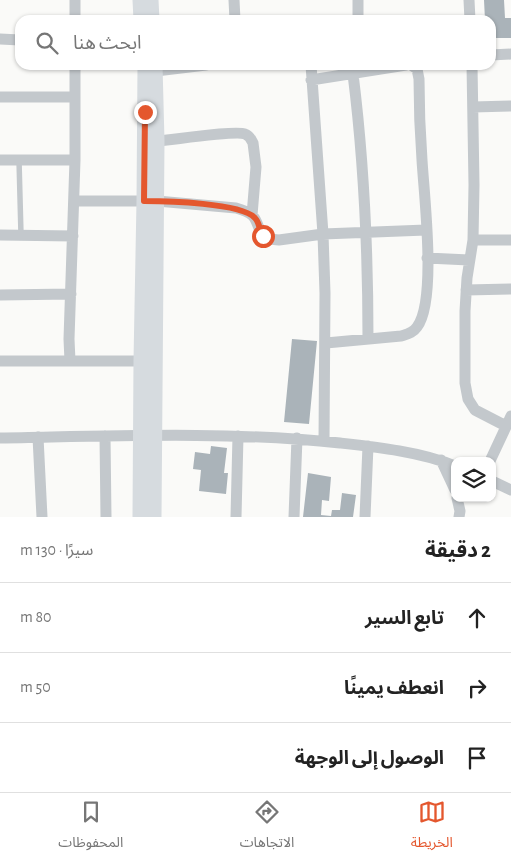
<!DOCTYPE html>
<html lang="ar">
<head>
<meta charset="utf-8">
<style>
  :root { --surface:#fff; --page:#f2f2f2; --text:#222; --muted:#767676; --line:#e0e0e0; --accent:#e4572e }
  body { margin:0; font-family:"Alegreya Sans","Noto Sans Arabic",sans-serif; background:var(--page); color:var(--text); direction:rtl }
  .controls { position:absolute; right:15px; bottom:15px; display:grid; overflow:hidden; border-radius:10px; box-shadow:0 1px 4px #0004 }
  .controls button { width:45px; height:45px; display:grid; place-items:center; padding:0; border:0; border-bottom:1px solid var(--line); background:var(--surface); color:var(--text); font:25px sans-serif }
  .stop { position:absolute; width:15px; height:15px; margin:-11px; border:4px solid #e4572e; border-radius:50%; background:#fff }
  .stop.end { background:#e4572e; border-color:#fff; box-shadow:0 1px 5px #0008 }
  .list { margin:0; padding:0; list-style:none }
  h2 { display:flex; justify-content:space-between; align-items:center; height:65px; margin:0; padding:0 20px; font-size:21px }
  h2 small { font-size:16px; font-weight:400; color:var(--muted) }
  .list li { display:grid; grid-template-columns:32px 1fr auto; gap:15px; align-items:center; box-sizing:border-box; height:70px; padding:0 20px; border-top:1px solid var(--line) }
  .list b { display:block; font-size:19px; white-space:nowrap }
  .list em { font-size:16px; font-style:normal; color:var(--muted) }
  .icon { flex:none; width:28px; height:28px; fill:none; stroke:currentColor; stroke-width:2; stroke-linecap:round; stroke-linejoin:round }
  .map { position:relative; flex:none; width:511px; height:517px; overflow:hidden; direction:ltr }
  .search { position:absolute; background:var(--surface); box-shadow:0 1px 4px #0004; left:15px; right:15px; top:15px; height:55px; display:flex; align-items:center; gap:12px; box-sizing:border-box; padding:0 18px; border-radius:15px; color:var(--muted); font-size:19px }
  .sheet { height:275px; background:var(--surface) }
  nav { display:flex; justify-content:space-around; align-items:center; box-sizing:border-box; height:70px; border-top:1px solid var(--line); background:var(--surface); font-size:14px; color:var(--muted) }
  nav a { display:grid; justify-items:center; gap:2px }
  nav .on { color:var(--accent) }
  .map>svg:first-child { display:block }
</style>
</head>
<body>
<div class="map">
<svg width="511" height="517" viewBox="0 0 511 517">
  <rect width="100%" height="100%" fill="#fafaf8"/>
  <path fill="#aab3b9" d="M484,0h20l1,18h6v20h-20v-18h-6z
    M292,339l25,2 -8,83 -25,-2z
    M211,446l16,2 -3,25h4l-2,21 -27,-3 2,-21 -8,-1 2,-17 15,2z
    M308,473l23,4 -2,24 -7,-1 -1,15 10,1 1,-6h8l2,-17 14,2 -3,22h-50z"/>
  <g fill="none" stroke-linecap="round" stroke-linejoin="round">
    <path stroke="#c3c8cc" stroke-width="5.5" d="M19,160l2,75"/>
    <path stroke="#c3c8cc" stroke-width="11" d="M75,0v20
      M234,0l1,20
      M469,0l1,20
      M358,20v-20
      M0,39l20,1
      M491,55l20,-1
      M311,65l12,169 2,59 -1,148
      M472,65l2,120 -1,55 -6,38 -2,33v72l3,16 7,11 31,16
      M156,71l50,-6
      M353,74c11,88 15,176 15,265
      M311,80l95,-15
      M0,97h75
      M473,107l38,-1
      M157,141c15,-1 79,-11 88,-7 5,2 6,5 8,9l3,24 -4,48
      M0,160h75
      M74,201h83l79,7c24,7 17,11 27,28l6,3 10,1 44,-6 103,-4
      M0,235l73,1
      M473,240h38
      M427,258l42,2
      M466,290l45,-1
      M0,295l71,-1
      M326,343l75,-7c6,-2 12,-3 16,-9 20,-26 7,-132 5,-167 -2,-27 -3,-54 -3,-81l-2,-10 -6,-4
      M0,361h141
      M70,361l-1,-22 6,-179v-95
      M105,436l1,81
      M38,437l4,80
      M0,438c114,-2 227,-7 340,5 36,4 82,9 115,23
      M441,460l14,30
      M490,461l21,-45
      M492,481l19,9
      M457,498l3,13 -1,6
      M236,517l2,-81
      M294,517l3,-79
      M365,517l3,-71"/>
    <path stroke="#d6dbdf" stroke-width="15" d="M140,0l1,20
      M151,0l1,20
      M140,517l1,-156 3,-160 1,-136
      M154,517l3,-376 -2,-76"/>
  </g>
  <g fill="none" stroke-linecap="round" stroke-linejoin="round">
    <path stroke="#e4572e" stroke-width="6" d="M145,112l-1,89c22,0 98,2 111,17 5,5 4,12 8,18"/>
  </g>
</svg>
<div class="controls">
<button><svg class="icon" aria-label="layers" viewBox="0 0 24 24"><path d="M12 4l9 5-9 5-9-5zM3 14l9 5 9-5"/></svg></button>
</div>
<div class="stop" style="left:263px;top:236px"></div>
<div class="stop end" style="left:145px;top:112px"></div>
<div class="search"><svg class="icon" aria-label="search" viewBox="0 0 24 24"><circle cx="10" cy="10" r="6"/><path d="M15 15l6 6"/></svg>ابحث هنا</div>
</div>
<section class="sheet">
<h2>2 دقيقة<small>سيرًا · 130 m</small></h2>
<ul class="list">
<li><svg class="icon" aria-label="ahead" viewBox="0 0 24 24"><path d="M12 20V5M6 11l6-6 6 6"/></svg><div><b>تابع السير</b></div><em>80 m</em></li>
<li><svg class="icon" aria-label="right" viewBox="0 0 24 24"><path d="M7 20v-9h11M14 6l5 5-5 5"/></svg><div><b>انعطف يمينًا</b></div><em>50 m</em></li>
<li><svg class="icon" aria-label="arrive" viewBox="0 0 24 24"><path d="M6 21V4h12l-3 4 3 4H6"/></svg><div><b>الوصول إلى الوجهة</b></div></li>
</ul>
</section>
<nav>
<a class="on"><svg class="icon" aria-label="map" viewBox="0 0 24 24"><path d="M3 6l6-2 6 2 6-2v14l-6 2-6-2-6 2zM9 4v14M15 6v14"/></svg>الخريطة</a>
<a><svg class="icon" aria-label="directions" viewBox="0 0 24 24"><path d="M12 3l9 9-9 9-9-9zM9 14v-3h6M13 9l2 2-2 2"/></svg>الاتجاهات</a>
<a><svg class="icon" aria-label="saved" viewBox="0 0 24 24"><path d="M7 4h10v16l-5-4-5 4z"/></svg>المحفوظات</a>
</nav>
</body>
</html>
